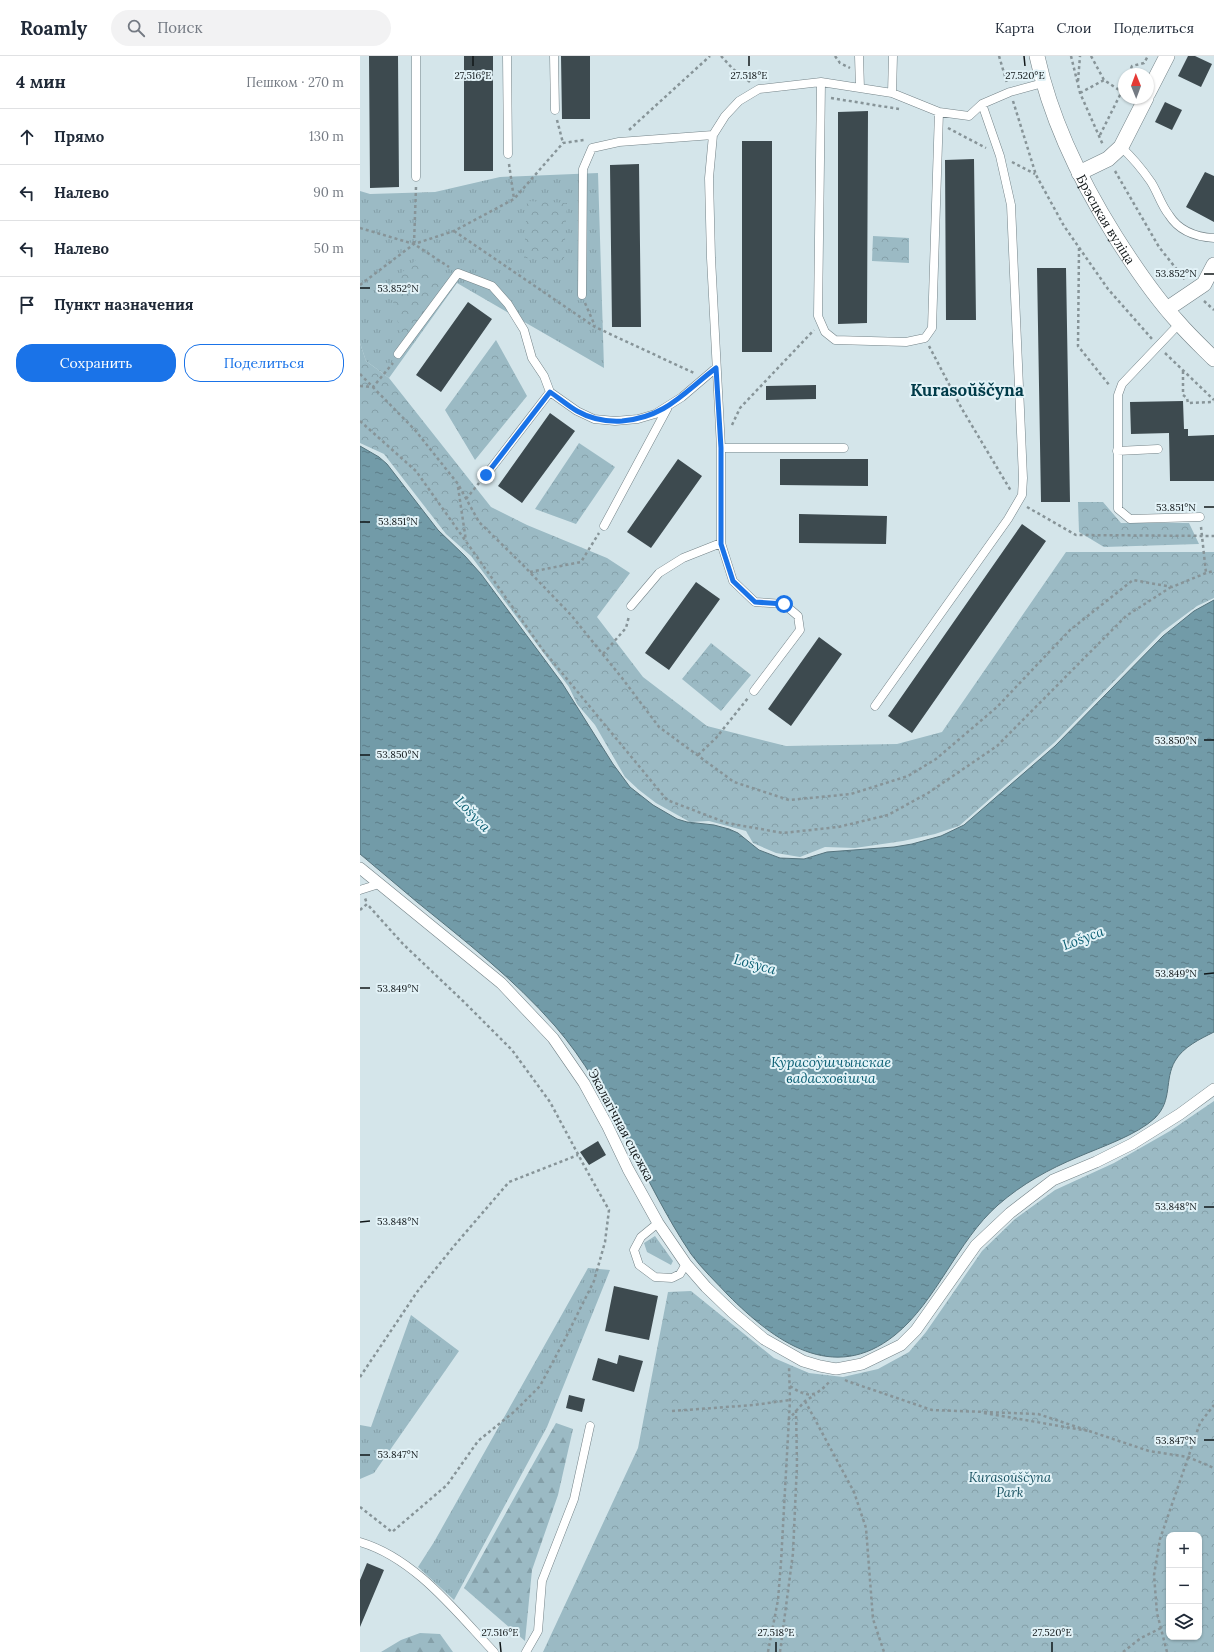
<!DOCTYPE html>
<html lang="ru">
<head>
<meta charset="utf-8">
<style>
  :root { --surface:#fff; --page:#f2f2f3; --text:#1f2937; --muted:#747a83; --line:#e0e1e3; --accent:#1a73e8 }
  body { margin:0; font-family:Lora,serif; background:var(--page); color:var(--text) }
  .controls { position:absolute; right:12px; bottom:12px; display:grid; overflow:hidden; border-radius:8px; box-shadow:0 1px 3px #0004 }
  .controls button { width:36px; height:36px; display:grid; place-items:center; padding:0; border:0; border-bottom:1px solid var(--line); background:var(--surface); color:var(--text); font:20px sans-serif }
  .compass { position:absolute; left:758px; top:12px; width:36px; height:36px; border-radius:50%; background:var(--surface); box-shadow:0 1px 3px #0004; rotate:359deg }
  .stop { position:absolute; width:12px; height:12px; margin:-9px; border:3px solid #1a73e8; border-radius:50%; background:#fff }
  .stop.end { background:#1a73e8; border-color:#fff; box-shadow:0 1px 4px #0008 }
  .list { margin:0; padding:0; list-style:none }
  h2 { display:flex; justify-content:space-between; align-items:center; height:52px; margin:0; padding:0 16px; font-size:17px }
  h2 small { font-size:13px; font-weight:400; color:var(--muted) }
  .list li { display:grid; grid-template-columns:26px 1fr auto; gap:12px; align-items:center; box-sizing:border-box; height:56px; padding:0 16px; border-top:1px solid var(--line) }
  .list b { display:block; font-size:15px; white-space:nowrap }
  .list em { font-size:13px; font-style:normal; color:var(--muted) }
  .actions { display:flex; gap:8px; padding:12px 16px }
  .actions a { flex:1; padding:9px 0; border:1px solid var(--accent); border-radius:16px; text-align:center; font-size:14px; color:var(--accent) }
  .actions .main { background:var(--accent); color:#fff }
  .icon { flex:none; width:22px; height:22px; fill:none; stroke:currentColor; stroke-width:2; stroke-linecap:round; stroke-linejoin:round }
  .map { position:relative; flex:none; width:854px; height:1596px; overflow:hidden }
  header { display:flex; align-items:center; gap:24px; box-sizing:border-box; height:56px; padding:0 20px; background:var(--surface); border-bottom:1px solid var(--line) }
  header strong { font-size:19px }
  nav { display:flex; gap:22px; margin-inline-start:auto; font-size:14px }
  .search { width:280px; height:36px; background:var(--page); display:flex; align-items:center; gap:10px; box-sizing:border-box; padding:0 14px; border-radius:22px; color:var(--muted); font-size:15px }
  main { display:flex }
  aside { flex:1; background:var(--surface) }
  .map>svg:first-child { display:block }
</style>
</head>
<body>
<header>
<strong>Roamly</strong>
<div class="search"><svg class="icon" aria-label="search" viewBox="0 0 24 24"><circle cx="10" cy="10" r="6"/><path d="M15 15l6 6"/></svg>Поиск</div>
<nav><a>Карта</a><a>Слои</a><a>Поделиться</a></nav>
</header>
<main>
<aside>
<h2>4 мин<small>Пешком · 270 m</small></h2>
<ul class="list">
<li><svg class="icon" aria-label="ahead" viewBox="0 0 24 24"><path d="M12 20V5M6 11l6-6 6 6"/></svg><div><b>Прямо</b></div><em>130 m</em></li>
<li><svg class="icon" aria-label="left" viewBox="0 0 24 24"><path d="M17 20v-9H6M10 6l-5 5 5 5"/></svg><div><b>Налево</b></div><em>90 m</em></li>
<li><svg class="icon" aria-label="left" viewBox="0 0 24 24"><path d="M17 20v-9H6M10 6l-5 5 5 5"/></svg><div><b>Налево</b></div><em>50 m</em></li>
<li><svg class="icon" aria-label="arrive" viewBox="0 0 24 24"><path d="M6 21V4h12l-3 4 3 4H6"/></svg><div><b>Пункт назначения</b></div></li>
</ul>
<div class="actions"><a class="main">Сохранить</a><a>Поделиться</a></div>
</aside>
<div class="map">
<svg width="854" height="1596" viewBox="0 0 854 1596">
  <defs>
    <pattern id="grass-tufts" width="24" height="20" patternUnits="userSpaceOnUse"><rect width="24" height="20" fill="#9bbac4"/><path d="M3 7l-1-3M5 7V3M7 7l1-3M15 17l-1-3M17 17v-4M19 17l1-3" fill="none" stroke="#849fa8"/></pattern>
    <pattern id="forest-firs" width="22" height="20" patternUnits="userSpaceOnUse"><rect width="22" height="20" fill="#9bbac4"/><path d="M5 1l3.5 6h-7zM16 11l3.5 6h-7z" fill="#849fa8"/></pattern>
    <pattern id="park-crowns" width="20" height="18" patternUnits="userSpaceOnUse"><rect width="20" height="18" fill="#9bbac4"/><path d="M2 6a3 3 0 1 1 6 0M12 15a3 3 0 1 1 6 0" fill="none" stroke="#849fa8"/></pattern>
    <pattern id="water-ripples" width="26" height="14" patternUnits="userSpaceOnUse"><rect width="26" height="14" fill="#729ba8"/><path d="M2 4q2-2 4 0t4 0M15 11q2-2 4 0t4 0" fill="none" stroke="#5c7d88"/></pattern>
  </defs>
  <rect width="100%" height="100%" fill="#d4e5ea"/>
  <path fill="url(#grass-tufts)" d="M238,117l6,195 -147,-85 -68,95 -23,-17 -6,-18v-152l10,3 65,-2 65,-15z
    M295,1180l18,25 -2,4 -24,-13 -3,-9z
    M228,1212l22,2 -63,157 -93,173 -36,-33 16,-25z
    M51,1259l48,36 -85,122 -14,6v-54l11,2z"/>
  <path fill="url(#forest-firs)" d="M196,1367l17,6 -15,66 -26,75 -7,71 -61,-53z
    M60,1577l20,1 13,18h-72l20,-12z"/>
  <path fill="url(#park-crowns)" fill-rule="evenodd" d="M167,145l40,2 -3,57 -40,-2z
    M513,180l36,2v25l-37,-2z
    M57,203l29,26 -44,55 -13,-56z
    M136,284l31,56 -52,64 -30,-50z
    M0,287l6,18 23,17 102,129 36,18 80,33 23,15 -33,44 46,60 64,49 79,20 111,-2 45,-12 124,-180h148v46l-17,8 -35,26 -107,110 -96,84 -24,8 -32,7 -48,7 -30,-1 -25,10 -24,-4 -23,-10 -7,-12 -37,-10 -19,1 -34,-19 -17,-13 -14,-13 -30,-52 -18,-21 -8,-17 -98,-131 -25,-22 -62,-80 -24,-11z
    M219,387l36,24 -39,57 -41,-15z
    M718,446h25l18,21h68l10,21 -95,3 -25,-15z
    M351,587l40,32 -30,36 -39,-32z
    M854,1045v551h-671l95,-204 30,-156 23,-1 83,67 35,15 34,4 35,-8 31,-17 17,-20 56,-81 33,-32 40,-29 59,-27 56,-32zM809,1479h30v102h-30z"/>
  <path fill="url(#water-ripples)" stroke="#55737d" d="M0,390l19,11 8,7 51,66 27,26 16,18 81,109 51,81 17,23 23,18 24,14 10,3 27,3 15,4 9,4 21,17 21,8 24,1 23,-7 67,-5 18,-3 29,-8 23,-11 91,-79 108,-110 31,-25 20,-11v432c-14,7 -31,15 -39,29 -11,19 -2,39 -20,57 -18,17 -54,29 -77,39 -29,12 -56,27 -80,48 -41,36 -61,96 -103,130 -62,50 -121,6 -167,-40 -12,-13 -26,-26 -37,-41 -49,-73 -78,-161 -136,-228 -41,-47 -90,-85 -138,-124 -19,-16 -38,-32 -57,-48z"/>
  <path fill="#3d4a4f" d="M9,0h29l1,131 -29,1z
    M104,0h29v115h-29z
    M201,0h29v63h-28z
    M828,0h7l17,8 -11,23 -23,-11z
    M805,46l17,8 -10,20 -17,-8z
    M508,55l-1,212 -29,1v-212z
    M382,85h30v211h-30z
    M614,103l2,161h-30l-1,-160z
    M279,108l2,163h-29l-2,-162z
    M845,116l9,4v46l-28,-15z
    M677,212h29l4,234h-29z
    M108,246l24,17 -51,73 -25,-17z
    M456,329v14l-50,1v-14z
    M823,345l1,28h4v7l26,-1v46h-44l-1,-48 -38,1 -1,-32z
    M190,357l25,18 -53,72 -24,-17z
    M318,403l24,17 -51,72 -24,-16z
    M420,403h88v27l-88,-1z
    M439,458l88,2 -1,28 -87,-1z
    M662,468l24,17 -134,192 -24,-17z
    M336,526l24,17 -51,71 -24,-17z
    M459,581l23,17 -51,72 -23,-17z
    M238,1085l8,14 -17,10 -9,-13z
    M254,1230l44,10 -9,44 -44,-9z
    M259,1299l24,6 -9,31 -42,-12 6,-22 19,6z
    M209,1339l16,4 -3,13 -16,-4z
    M7,1507l17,7 -24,57v-47z"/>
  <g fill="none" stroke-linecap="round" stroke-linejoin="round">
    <g stroke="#748388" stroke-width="9">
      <path id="service" d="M147,0l1,98
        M194,0l1,54
        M499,0l1,32
        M461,26l-3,234 7,16 10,8 71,2 19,-4 7,-10 7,-216
        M532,37l1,-37
        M353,79l-4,43 2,80 10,190v95l12,38 22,21 29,2 14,12 2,14 -46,61
        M761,91c12,11 21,22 30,35 7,11 10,23 18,33 10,16 27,22 45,23
        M56,121v-121
        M222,239l1,-126 9,-21 27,-6 94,-7 12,-19 14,-15 20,-12 62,-7 71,11 47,19 30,4 13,-12 28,-12 33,-9
        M819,268l-57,60 -4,11v114l12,10 70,-2
        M38,298l60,-81 34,13 16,18 16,26 8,28 12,18 6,16 27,19 17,8 21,2 23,-2 17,-5 27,-17 34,-29
        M361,392h123
        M757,395l41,-2
        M126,419l64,-83
        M244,470l64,-119
        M271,550l28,-33 24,-15 38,-15
        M515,650l133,-187 14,-24 1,-17 -12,-273 -11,-49 -18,-52
        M0,834l19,-6
        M298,1167l-17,14 -7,13 5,15 16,12 17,1 8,-4 6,-10
        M0,1486c55,16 96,70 134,110
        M166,1596l12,-21 4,-50 32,-82 16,-73"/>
    </g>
    <g stroke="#748388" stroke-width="12">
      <path id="pedestrian" d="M0,812l141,115 52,55 31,45 23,42 21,44 30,54 28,41 20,23 26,25 32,27 39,22 17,5 16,3 26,-5 39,-19 15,-15 60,-85 34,-32 43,-33 43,-18 36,-18 48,-30 34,-25"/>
    </g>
    <g stroke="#748388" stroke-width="16">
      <g id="minor">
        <path id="s1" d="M677,0c14,65 43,124 78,180 19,30 39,60 63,86 11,13 24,25 36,37"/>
        <path d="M788,37l19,-37"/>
        <path d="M719,117l29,-14 13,-12 25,-49"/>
        <path d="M807,253l37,-25 10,-19"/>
      </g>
    </g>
    <path stroke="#879498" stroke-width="2.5" stroke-dasharray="3 3" stroke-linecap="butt" d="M361,0l12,13 17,13
      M475,0l5,7 10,5
      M639,0l8,27
      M711,0l9,37 23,52
      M731,0l13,24
      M769,18l3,-8 12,-3 4,-7
      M718,25l2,-25
      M720,37l24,-13 18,12
      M471,42l68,11
      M653,45l23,74 28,51 44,63 44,50
      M197,64l6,23
      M588,72l38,20
      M269,74l81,-74
      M740,79l24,-48
      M652,106l23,12
      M149,108l5,35
      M755,115l44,76 27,34
      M0,172l54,16 35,23
      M94,175l141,96 99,46
      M54,188l2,-57
      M719,192l-1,98 32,40
      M0,229l54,-41 40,-13 60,-32 49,-56 21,-3
      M844,245l10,9
      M225,247l10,23
      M569,290l33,63 49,82
      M805,297l49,47
      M823,315v24l4,3 1,5 26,-1
      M0,318l55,56 43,54 21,38 42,41 50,52 51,63 37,49 75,55 55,18 62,-6 57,-18 28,-17 61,-52 73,-77 63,-50 39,7 34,-14 8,-2
      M0,330l13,1 20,-24
      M0,365l56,50 127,179 124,150 60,23 56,10 55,-6 50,-12 40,-22 69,-47 129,-130 45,-29
      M372,369l8,-17 74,-78
      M98,431l8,54
      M106,443l13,-16
      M667,451l49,28 138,1
      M841,471l5,46
      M170,516l51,-10 18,-29
      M243,598l23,-26 3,-12
      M338,699l18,-17 32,-40
      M0,854l7,-6 -2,-6
      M0,1321l57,-85 37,-46 55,-64 69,-27
      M485,1324l2,1 85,29 106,4 111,37 39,6 26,11
      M430,1330c19,13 26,11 41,-6
      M445,1345l49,91 12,36 7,91 11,33
      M312,1355l82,-6 36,-5
      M624,1357l105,18
      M428,1364l17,-19 10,-6
      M0,1451l32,25 55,-47 31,-44 37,-30 25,-25 25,-47 29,-58 11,-39 4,-32 -22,-39 -37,-69 -38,-52 -49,-49 -60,-57 -36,-40
      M408,1596l10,-52 3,-38 9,-162 -1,-34
      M420,1596l13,-99 4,-89 -1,-55
      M763,1596l18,-14 20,-10
      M807,1596l-10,-39 -3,-38 6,-36 40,-116 14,-18"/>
    <use href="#service" stroke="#fff" stroke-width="8"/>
    <use href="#pedestrian" stroke="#fff" stroke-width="11"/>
    <use href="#minor" stroke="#fff" stroke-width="15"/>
  </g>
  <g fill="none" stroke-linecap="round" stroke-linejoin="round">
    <path stroke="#1a73e8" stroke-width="5" d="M126,419l64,-83c9,6 18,14 27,19 14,8 29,11 45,10 44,-4 61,-28 94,-53l5,80v96l12,37 22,21 29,2"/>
  </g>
  <path fill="none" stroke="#111719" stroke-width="1.5" d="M113,0v10M389,0v10M664,0l1,10M844,218h10M0,232h10M844,451h10M0,466h10M844,684h10M0,699h10M844,918l10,-1M0,932h10M844,1151h10M0,1166l10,-1M844,1384h10M0,1399h10M140,1586l1,10M416,1586v10M692,1586v10"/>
  <g text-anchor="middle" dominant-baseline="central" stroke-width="4" stroke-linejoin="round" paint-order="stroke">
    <g font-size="13" fill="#111719" stroke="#e2f2f7">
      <text stroke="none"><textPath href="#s1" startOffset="178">Брэсцкая вуліца</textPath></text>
      <text transform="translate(261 1069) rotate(62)">Экалагічная сцежка</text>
    </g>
    <g font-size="13" font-style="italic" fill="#195261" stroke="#e2f2f7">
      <text x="650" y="1421">Kurasoŭščyna<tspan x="650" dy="15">Park</tspan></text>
    </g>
    <g font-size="14" font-style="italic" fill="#0b5f73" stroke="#e2f2f7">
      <text transform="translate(113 758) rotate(46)">Lošyca</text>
      <text transform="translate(723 882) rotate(-21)">Lošyca</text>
      <text transform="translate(395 908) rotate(15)">Lošyca</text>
      <text x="471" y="1006">Курасоўшчынскае<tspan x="471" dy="16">вадасховішча</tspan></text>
    </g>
    <g font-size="17" font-weight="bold" fill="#003b49" stroke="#e2f2f7">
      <text x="607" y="334">Kurasoŭščyna</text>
    </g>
  </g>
  <g font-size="10" text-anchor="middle" fill="#111719" stroke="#e2f2f7" stroke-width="4" stroke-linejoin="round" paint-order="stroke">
    <text x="113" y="23">27.516°E</text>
    <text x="389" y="23">27.518°E</text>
    <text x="665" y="23">27.520°E</text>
    <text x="816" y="221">53.852°N</text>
    <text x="38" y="236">53.852°N</text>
    <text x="816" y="455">53.851°N</text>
    <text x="38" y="469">53.851°N</text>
    <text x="816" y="688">53.850°N</text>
    <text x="38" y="702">53.850°N</text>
    <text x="816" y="921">53.849°N</text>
    <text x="38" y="936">53.849°N</text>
    <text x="816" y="1154">53.848°N</text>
    <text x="38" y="1169">53.848°N</text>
    <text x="816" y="1388">53.847°N</text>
    <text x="38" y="1402">53.847°N</text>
    <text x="140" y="1580">27.516°E</text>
    <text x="416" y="1580">27.518°E</text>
    <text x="692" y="1580">27.520°E</text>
  </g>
</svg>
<div class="controls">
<button>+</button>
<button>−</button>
<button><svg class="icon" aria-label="layers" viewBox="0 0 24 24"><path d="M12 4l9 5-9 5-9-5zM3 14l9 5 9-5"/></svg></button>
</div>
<svg class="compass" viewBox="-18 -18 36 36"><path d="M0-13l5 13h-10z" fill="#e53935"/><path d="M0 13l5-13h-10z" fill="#747a83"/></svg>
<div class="stop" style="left:424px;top:548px"></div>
<div class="stop end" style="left:126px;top:419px"></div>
</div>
</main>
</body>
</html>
